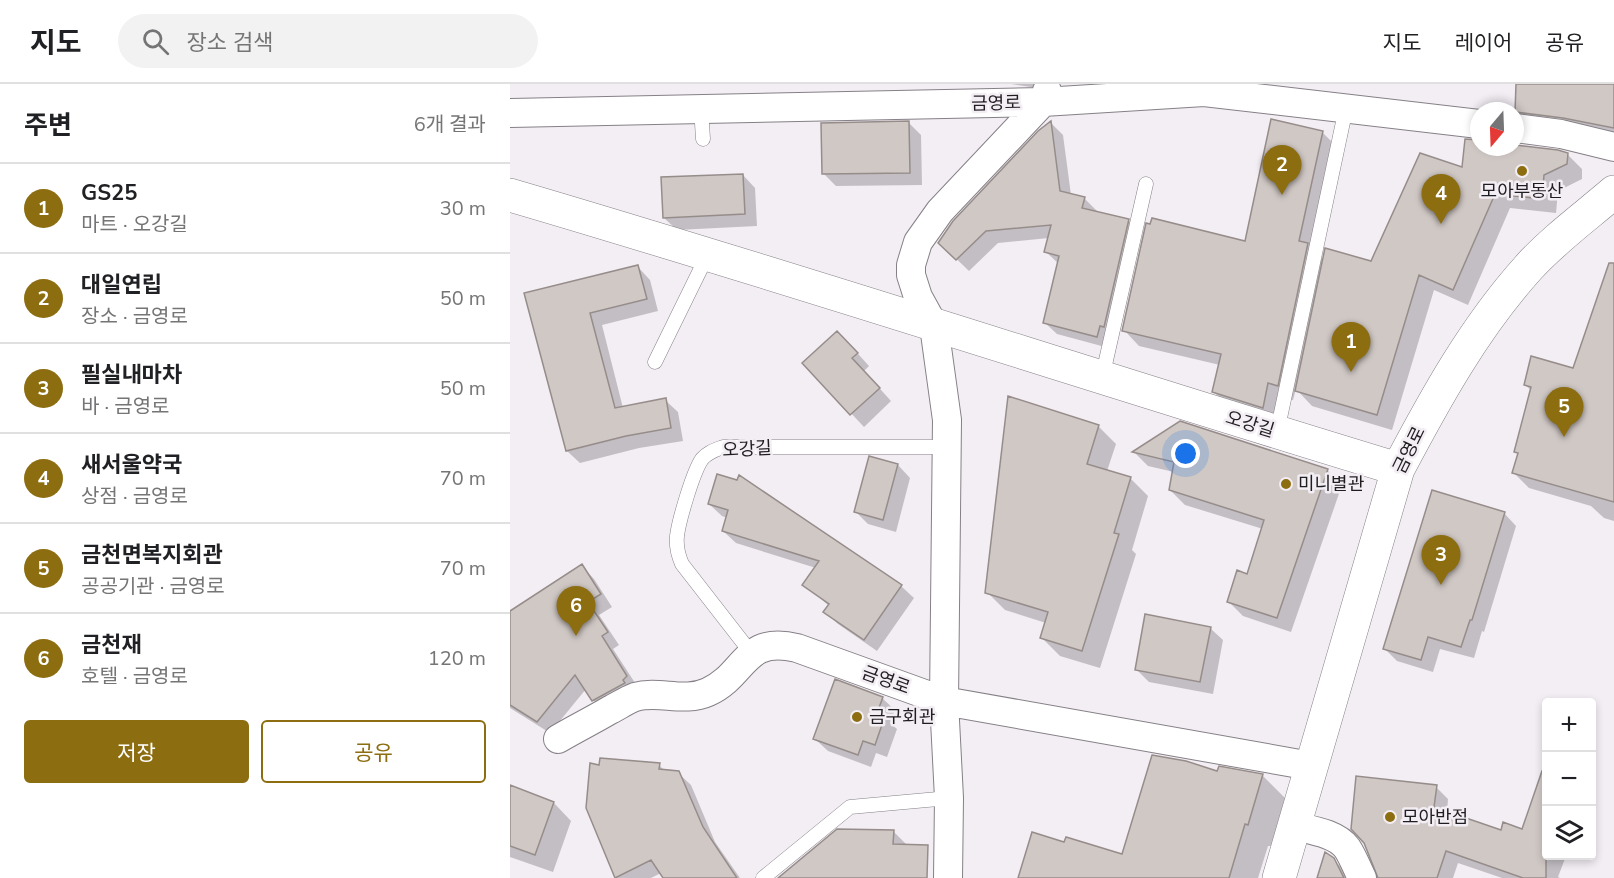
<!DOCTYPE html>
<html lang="ko">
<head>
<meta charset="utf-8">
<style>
  :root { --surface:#fff; --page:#f2f2f2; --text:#202124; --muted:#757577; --line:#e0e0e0; --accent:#8c6d10 }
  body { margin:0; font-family:"Nunito Sans","Noto Sans KR",sans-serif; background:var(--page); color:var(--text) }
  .controls { position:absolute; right:18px; bottom:18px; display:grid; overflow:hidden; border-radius:6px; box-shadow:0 3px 9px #0003 }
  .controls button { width:54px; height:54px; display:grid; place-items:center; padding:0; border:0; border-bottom:2px solid var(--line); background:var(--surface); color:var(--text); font:30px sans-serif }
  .compass { position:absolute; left:960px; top:18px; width:54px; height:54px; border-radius:50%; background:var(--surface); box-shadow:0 3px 9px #0003; rotate:199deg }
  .you { position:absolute; left:676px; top:370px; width:21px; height:21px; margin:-15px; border:4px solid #fff; border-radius:50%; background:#1a73e8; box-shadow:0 0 0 9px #1a73e833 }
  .badge { display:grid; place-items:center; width:39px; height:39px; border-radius:50%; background:var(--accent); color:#fff; font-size:20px; font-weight:700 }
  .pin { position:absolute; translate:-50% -50px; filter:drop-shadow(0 2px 3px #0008) }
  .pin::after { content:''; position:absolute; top:32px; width:21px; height:18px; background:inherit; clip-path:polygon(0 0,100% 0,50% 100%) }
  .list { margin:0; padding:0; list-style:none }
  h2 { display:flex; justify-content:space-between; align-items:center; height:78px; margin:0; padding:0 24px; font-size:26px }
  h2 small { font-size:20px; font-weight:400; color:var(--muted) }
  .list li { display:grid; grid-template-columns:39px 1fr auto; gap:18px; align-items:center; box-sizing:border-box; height:90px; padding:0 24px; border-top:2px solid var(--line) }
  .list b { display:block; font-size:22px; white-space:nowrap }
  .list p { margin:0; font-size:20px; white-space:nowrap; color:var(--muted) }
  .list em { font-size:20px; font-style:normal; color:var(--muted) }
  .actions { display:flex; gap:12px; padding:18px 24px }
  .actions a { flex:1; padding:14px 0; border:2px solid var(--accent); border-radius:6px; text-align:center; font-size:21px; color:var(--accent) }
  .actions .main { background:var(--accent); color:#fff }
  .icon { flex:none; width:33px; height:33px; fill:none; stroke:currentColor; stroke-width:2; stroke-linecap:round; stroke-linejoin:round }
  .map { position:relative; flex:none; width:1104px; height:794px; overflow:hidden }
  header { display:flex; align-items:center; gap:36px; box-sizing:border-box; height:84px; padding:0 30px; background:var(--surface); border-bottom:2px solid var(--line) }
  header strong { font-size:28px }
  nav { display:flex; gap:33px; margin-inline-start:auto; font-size:21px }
  .search { width:420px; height:54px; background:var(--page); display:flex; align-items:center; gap:15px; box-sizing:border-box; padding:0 21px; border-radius:33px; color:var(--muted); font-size:22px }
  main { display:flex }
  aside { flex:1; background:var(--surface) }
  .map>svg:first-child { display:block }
</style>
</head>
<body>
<header>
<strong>지도</strong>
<div class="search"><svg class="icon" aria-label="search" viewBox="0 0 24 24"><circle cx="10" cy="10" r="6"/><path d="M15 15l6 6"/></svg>장소 검색</div>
<nav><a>지도</a><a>레이어</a><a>공유</a></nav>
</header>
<main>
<aside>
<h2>주변<small>6개 결과</small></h2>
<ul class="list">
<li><span class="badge">1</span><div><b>GS25</b><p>마트 · 오강길</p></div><em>30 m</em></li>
<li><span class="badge">2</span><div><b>대일연립</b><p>장소 · 금영로</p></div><em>50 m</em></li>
<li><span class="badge">3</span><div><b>필실내마차</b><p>바 · 금영로</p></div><em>50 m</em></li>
<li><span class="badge">4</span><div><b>새서울약국</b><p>상점 · 금영로</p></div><em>70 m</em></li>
<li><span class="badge">5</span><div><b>금천면복지회관</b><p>공공기관 · 금영로</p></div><em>70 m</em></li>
<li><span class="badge">6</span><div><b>금천재</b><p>호텔 · 금영로</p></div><em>120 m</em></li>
</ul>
<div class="actions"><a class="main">저장</a><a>공유</a></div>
</aside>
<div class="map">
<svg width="1104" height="794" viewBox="0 0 1104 794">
  <rect width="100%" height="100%" fill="#f3eef4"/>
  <path fill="#0003" d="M501,0h41l-2,6z
    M1007,0h97v55l-84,-13 -15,-15z
    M399,39l12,12 1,50 -86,1 -12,-12z
    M541,39l12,12 8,60 13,3 13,13 -1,2 32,7 12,13 -31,115 -52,-14 -13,-12 15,-58 -13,-12 3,-14 -51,5 -29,28 -29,-28z
    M812,48l16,16 -23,105 9,8 48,2 92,-94 15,-27v5h36v-2l52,9 15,15v10l-24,12 -2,22 -46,-5 -42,97 -34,-15 -42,140 -80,-24 -16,-17 -3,11 -9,-2 -5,25 -49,-15 -16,-16 6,-27 -81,-19 -15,-16 122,-88z
    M233,91l12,13 2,38 -80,4 -13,-12z
    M128,183l12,13 8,31 -56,14 21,83 42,-8 13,12 5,29 -44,7 -59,15 -13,-12 -41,-157z
    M1104,211v226l-10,-3 -13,-12 -62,-18 -15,-15 5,-18 -4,-3 17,-61 -7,-6 49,-15z
    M340,261l19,21 -5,5 27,30 -27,26 -60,-64z
    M588,342l18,18 -9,27 23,7 18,18 -16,54 4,4 -36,114 -40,-12 -18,-18 4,-15 -41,-13 -18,-18z
    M624,368l193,18 15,15 -51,147 -48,-16 -15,-15 19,-26 16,-46 -78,-24 -15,-15 4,-18 -26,-6z
    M360,374l28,7 12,13 -14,54 -28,-8 -12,-12z
    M228,398l163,104 13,12 -37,53 -39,-27 -13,-12 4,-6 -25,-22 12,-16 -80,-25 -13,-12 4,-13 -5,-2 -13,-12z
    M994,429l12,13 -32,106 -2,-1 -8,27 -34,-9 -7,23 -36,-11 -13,-13z
    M72,482l12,13 18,28 -13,8 20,30 -6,4 26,40 -33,24 -13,-13 -7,-11 -36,44 -40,-25v-71z
    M700,544l13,12 -10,54 -64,-12 -13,-13z
    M372,614l13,12 -5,13 7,6 -10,28 -11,-4 -5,14 -43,-16 -13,-12z
    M149,681l7,7 12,1 13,12 24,57 25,36h-75l-4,-5 -10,5h-35l-28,-70z
    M710,684l43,8 22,22 -14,48h-3l-10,32h-239l46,-35 58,13 95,-83z
    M1028,702l8,3v67h20l-8,21 2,1h-58l-44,-15 -5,15h-73l56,-91 12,12 -1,14 55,19 21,-1z
    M0,703l44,16 17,18 -18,51 -43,-15z
    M383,747l17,17 -31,30h-99z
    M823,775l13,13 3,6h-31z"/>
  <path fill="#d0c8c5" stroke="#968d8b" stroke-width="1.5" d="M1006,0h98v44l-51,-10 -48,-6z
    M761,35l52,12 -24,110 9,2 -30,143 -10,-3 -5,25 -51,-16 9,-38 -99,-23 24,-108 4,1 2,-6 93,23z
    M399,37l1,52 -88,1 -1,-51z
    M541,37l9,70 25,6 -3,11 47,11 -25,108 -4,-1 -3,11 -54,-14 16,-67 -15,-4 7,-27 -65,6 -30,29 -18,-17 15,-22 85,-90z
    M955,55l14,1v7h36v-2l43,5 10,3 -1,11 -23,11 -2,24 -47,-5 -42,96 -34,-15 -42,140 -82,-24 30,-143 46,13 49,-108 42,14z
    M233,90l2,40 -82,4 -2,-41z
    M1099,179h5v239l-102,-29 6,-20 -4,-1 17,-65 -7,-2 7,-29 42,12z
    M128,181l9,34 -57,14 25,95 51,-10 5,30 -45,8 -60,15 -42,-158z
    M327,247l21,22 -6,5 28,30 -30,27 -48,-52z
    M498,312l91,29 -12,39 44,13 -17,56 5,1 -37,117 -42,-13 8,-26 -63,-19z
    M670,337l148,48 -51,149 -50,-16 10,-32 10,4 17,-54 -95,-30 5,-28 -42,-10z
    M359,372l29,8 -15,56 -29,-8z
    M207,390l20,6 2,-5 163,110 -38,55 -41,-28 6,-8 -27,-19 17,-24 -97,-30 6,-21 -20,-6z
    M922,406l73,22 -33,108h-2l-9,27 -33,-10 -7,23 -38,-11z
    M72,480l19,30 -13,8 20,30 -6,4 25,40 -4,4 2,3 -33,18 -17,-26 -38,47 -27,-17v-94z
    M635,530l66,13 -11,55 -65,-12z
    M325,595l48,18 -6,16 8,3 -10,29 -12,-4 -5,14 -45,-16z
    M642,671l34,6 31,10 2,-5 44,8 -15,51 -3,-1 -16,54h-211l14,-46 32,10 2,-5 56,17z
    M90,674l60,5 -1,6 20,2 24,56 34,51h-74l-12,-18 -36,18 -29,-70 4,-45 9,2z
    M1032,687l4,1v106h-23l-77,-27 -9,27h-59l-14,-35 -13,-14 5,-53 81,9 -3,22 67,23 2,-8 19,7z
    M0,701l44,17 -19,53 -25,-9z
    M327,745l57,1 -1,14 35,1 -1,33h-149z
    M815,768l9,6 10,20h-27z"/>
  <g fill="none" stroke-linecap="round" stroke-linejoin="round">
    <g stroke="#858086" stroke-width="15">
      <path id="service" d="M191,23l2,32
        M145,278l53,-108
        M592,294l44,-194
        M767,348l69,-324
        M242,570l-70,-90c-4,-9 -6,-18 -5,-28 2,-16 16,-64 25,-77 6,-7 13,-9 21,-12h225
        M253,794l87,-71 99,-9"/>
    </g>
    <g stroke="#858086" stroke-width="30">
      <path id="minor" d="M0,29l533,-11 161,-10 275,32
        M1005,44l46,6 53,13
        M48,655c17,-10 35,-19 52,-29 8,-4 17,-10 25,-13 24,-7 49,6 73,-5 38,-17 35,-57 89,-44l147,53 367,65
        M784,742c16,4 42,7 53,22 6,9 10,20 15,30
        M438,794l1,-80 -5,-97 3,-281 -13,-94 -16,-29 -7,-22v-10l7,-23 22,-31 103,-109 4,-11"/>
    </g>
    <g stroke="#858086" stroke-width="34">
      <path id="tertiary" d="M0,111c297,87 591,184 888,274
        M769,794l119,-409c37,-70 76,-141 130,-201 25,-28 57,-51 86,-76"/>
    </g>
    <use href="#service" stroke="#fff" stroke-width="14"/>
    <use href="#minor" stroke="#fff" stroke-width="28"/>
    <use href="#tertiary" stroke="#fff" stroke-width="33"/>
  </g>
  <g fill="#8c6d10" stroke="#f3eef4" stroke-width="2">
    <circle cx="1012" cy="87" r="6"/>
    <circle cx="776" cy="400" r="6"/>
    <circle cx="347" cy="633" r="6"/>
    <circle cx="880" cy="733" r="6"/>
  </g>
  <g text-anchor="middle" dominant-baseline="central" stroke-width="5" stroke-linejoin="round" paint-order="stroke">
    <g font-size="18" fill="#1f1d1f" stroke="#f3eef4">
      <text transform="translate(486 19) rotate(-1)">금영로</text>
      <text transform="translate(740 340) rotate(17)">오강길</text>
      <text transform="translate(237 365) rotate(-3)">오강길</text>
      <text transform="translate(899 366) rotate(-64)">금영로</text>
      <text transform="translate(376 596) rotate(20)">금영로</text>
    </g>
    <g font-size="18" fill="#1f1d1f" stroke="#f3eef4" text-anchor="start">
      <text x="1012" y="107" text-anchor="middle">모아부동산</text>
      <text x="788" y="400">미니별관</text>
      <text x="359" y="633">금구회관</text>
      <text x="892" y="733">모아반점</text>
    </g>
  </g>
</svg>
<div class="controls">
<button>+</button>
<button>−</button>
<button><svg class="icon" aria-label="layers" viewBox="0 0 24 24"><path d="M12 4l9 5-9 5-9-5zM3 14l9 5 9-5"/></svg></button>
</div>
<svg class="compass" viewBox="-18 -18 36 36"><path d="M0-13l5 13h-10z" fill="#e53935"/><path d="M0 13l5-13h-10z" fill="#757577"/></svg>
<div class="you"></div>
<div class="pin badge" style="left:841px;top:288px">1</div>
<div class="pin badge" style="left:772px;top:111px">2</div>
<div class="pin badge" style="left:931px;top:501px">3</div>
<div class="pin badge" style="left:931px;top:140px">4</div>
<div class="pin badge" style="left:1054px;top:353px">5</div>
<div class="pin badge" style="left:66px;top:552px">6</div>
</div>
</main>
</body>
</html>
